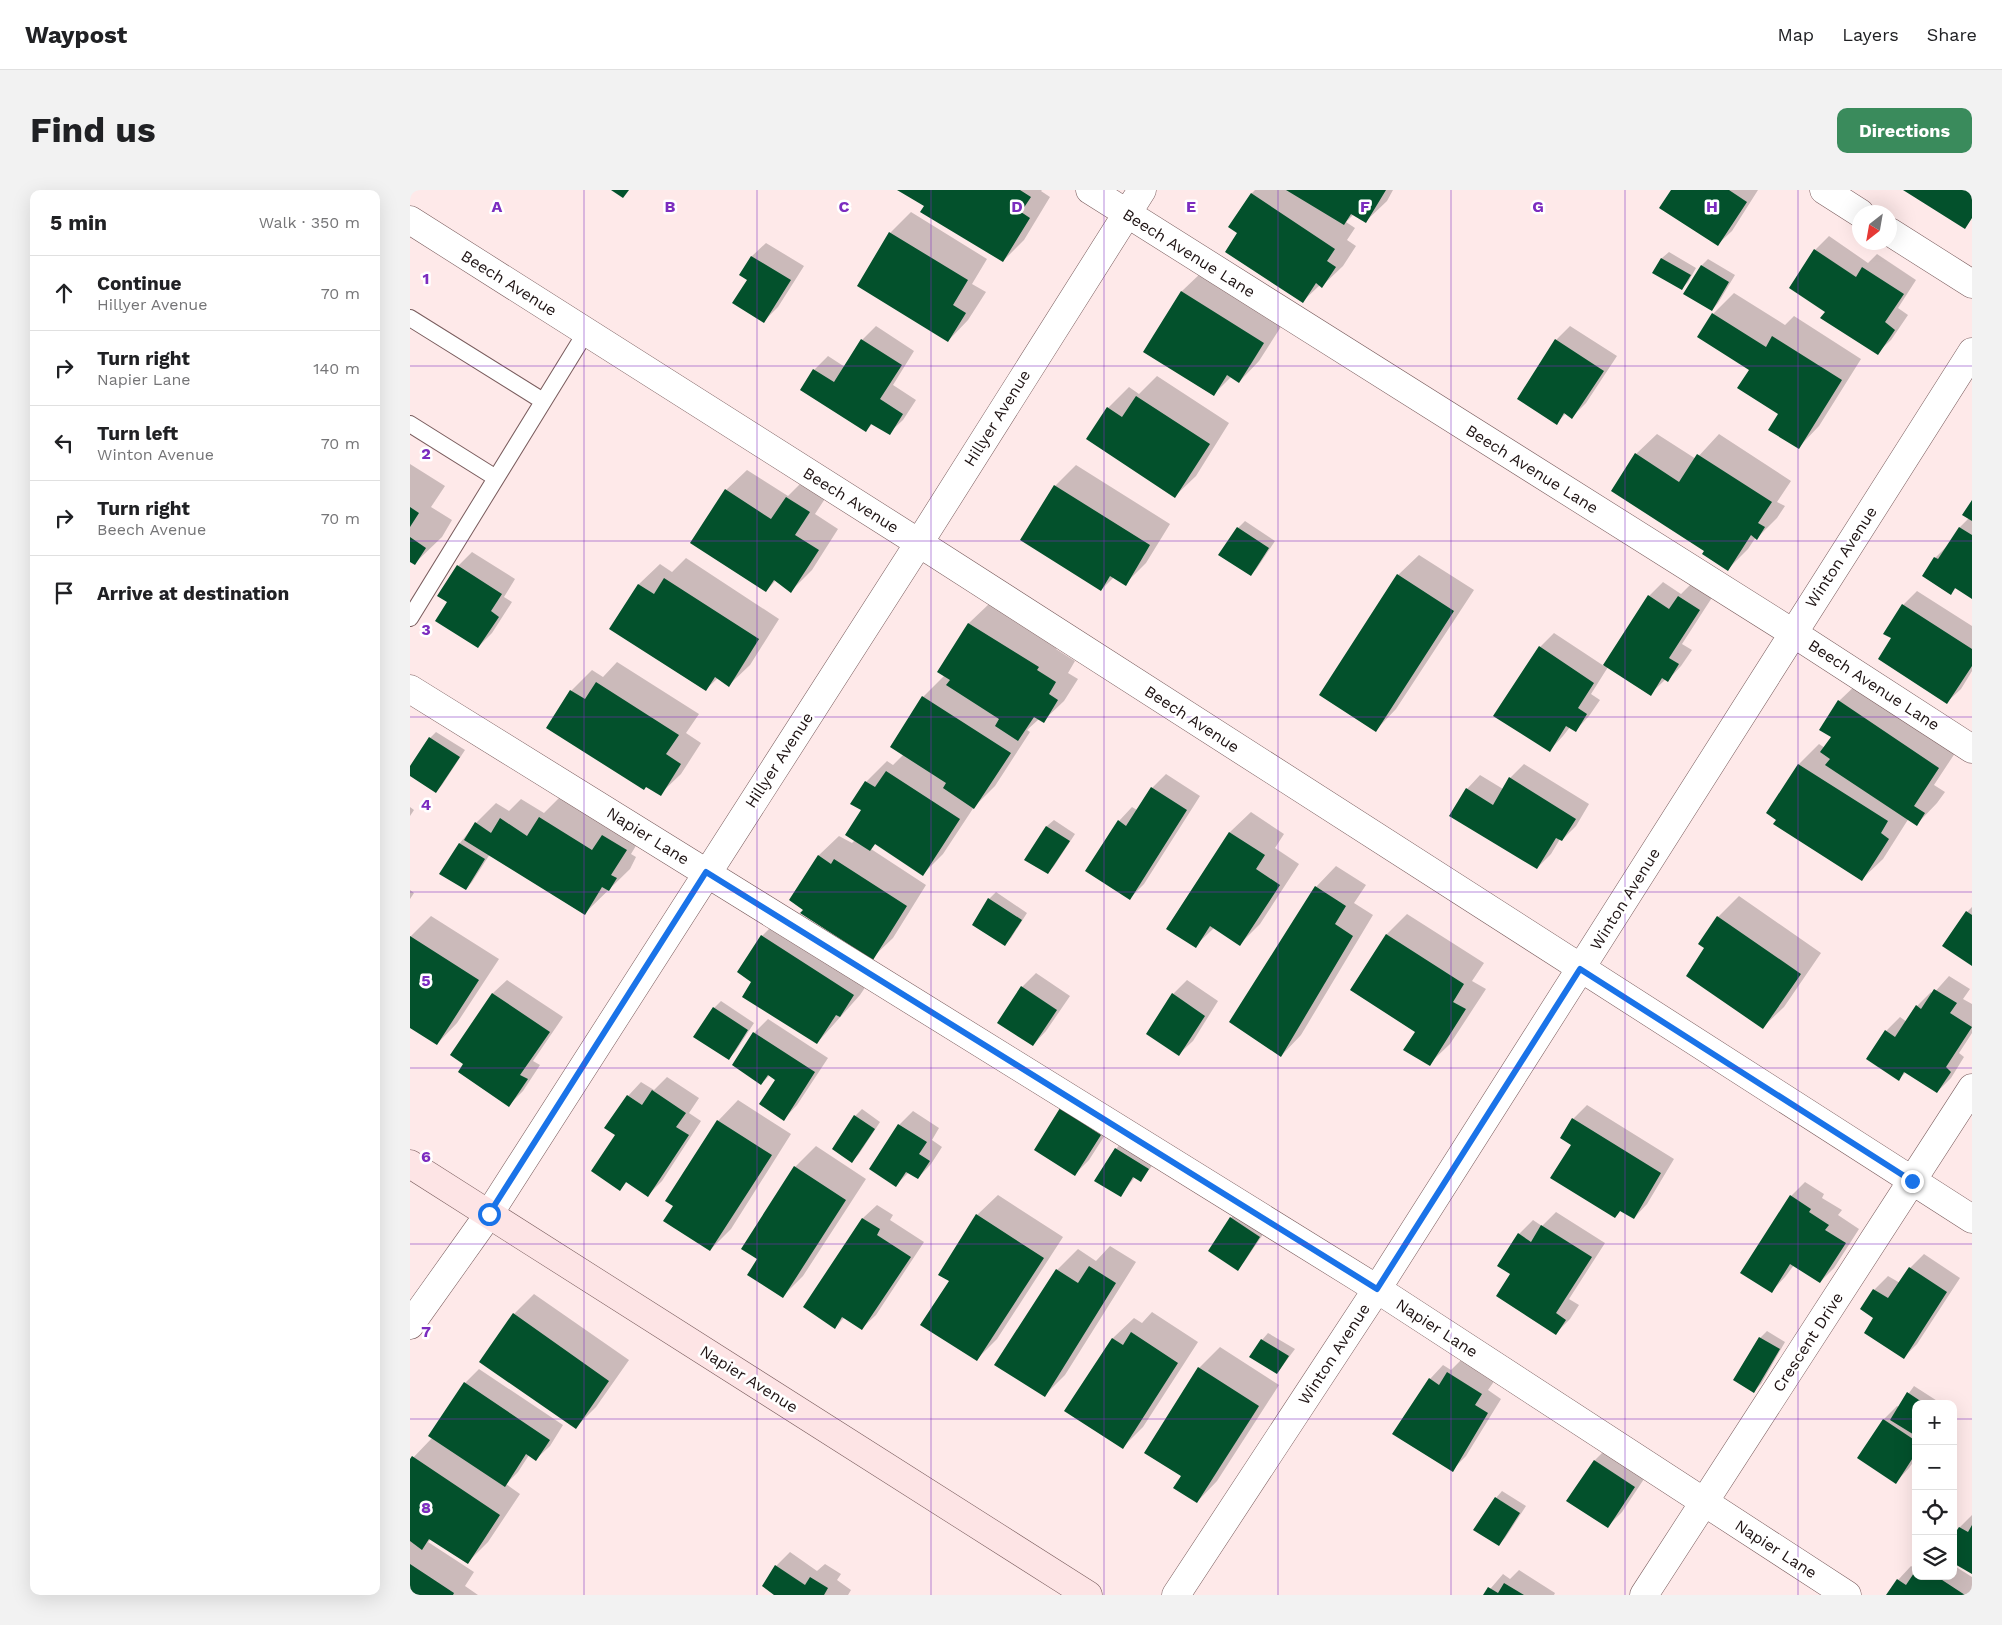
<!DOCTYPE html>
<html lang="en">
<head>
<meta charset="utf-8">
<style>
  :root { --surface:#fff; --page:#f2f2f2; --text:#202124; --muted:#757577; --line:#e0e0e0; --accent:#3a8b5c }
  body { margin:0; font-family:"Work Sans",sans-serif; background:var(--page); color:var(--text) }
  .controls { position:absolute; right:15px; bottom:15px; display:grid; overflow:hidden; border-radius:10px; box-shadow:0 5px 20px #0002 }
  .controls button { width:45px; height:45px; display:grid; place-items:center; padding:0; border:0; border-bottom:1px solid var(--line); background:var(--surface); color:var(--text); font:25px sans-serif }
  .compass { position:absolute; left:1442px; top:15px; width:45px; height:45px; border-radius:50%; background:var(--surface); box-shadow:0 5px 20px #0002; rotate:211deg }
  .stop { position:absolute; width:15px; height:15px; margin:-11px; border:4px solid #1a73e8; border-radius:50%; background:#fff }
  .stop.end { background:#1a73e8; border-color:#fff; box-shadow:0 1px 5px #0008 }
  .list { margin:0; padding:0; list-style:none }
  h2 { display:flex; justify-content:space-between; align-items:center; height:65px; margin:0; padding:0 20px; font-size:21px }
  h2 small { font-size:16px; font-weight:400; color:var(--muted) }
  .list li { display:grid; grid-template-columns:32px 1fr auto; gap:15px; align-items:center; box-sizing:border-box; height:75px; padding:0 20px; border-top:1px solid var(--line) }
  .list b { display:block; font-size:19px; white-space:nowrap }
  .list p { margin:0; font-size:16px; white-space:nowrap; color:var(--muted) }
  .list em { font-size:16px; font-style:normal; color:var(--muted) }
  .icon { flex:none; width:28px; height:28px; fill:none; stroke:currentColor; stroke-width:2; stroke-linecap:round; stroke-linejoin:round }
  .map { position:relative; flex:none; width:1562px; height:1405px; overflow:hidden; border-radius:10px }
  header { display:flex; align-items:center; gap:30px; box-sizing:border-box; height:70px; padding:0 25px; background:var(--surface); border-bottom:1px solid var(--line) }
  header strong { font-size:24px }
  nav { display:flex; gap:28px; margin-inline-start:auto; font-size:18px }
  .intro { display:flex; align-items:center; justify-content:space-between; box-sizing:border-box; height:120px; padding:0 30px }
  h1 { margin:0; font-size:35px }
  .button { padding:12px 22px; border-radius:10px; background:var(--accent); color:#fff; font-size:18px; font-weight:700 }
  main { display:flex; gap:30px; padding:0 30px }
  aside { flex:1; background:var(--surface); border-radius:10px; box-shadow:0 5px 20px #0002 }
  .map>svg:first-child { display:block }
</style>
</head>
<body>
<header>
<strong>Waypost</strong>
<nav><a>Map</a><a>Layers</a><a>Share</a></nav>
</header>
<div class="intro"><h1>Find us</h1><a class="button">Directions</a></div>
<main>
<aside>
<h2>5 min<small>Walk · 350 m</small></h2>
<ul class="list">
<li><svg class="icon" aria-label="ahead" viewBox="0 0 24 24"><path d="M12 20V5M6 11l6-6 6 6"/></svg><div><b>Continue</b><p>Hillyer Avenue</p></div><em>70 m</em></li>
<li><svg class="icon" aria-label="right" viewBox="0 0 24 24"><path d="M7 20v-9h11M14 6l5 5-5 5"/></svg><div><b>Turn right</b><p>Napier Lane</p></div><em>140 m</em></li>
<li><svg class="icon" aria-label="left" viewBox="0 0 24 24"><path d="M17 20v-9H6M10 6l-5 5 5 5"/></svg><div><b>Turn left</b><p>Winton Avenue</p></div><em>70 m</em></li>
<li><svg class="icon" aria-label="right" viewBox="0 0 24 24"><path d="M7 20v-9h11M14 6l5 5-5 5"/></svg><div><b>Turn right</b><p>Beech Avenue</p></div><em>70 m</em></li>
<li><svg class="icon" aria-label="arrive" viewBox="0 0 24 24"><path d="M6 21V4h12l-3 4 3 4H6"/></svg><div><b>Arrive at destination</b></div></li>
</ul>
</aside>
<div class="map">
<svg width="1562" height="1405" viewBox="0 0 1562 1405">
  <rect width="100%" height="100%" fill="#fee9e9"/>
  <path fill="#0003" d="M489,0h143l-1,1 9,6 -26,43 -21,21 -77,-56z
    M845,0h138l-6,11 -21,20 -12,-7 -8,8 9,6 -8,12 9,6 -13,20 -21,20 -2,-1 -18,17 -63,-69 13,-40z
    M1262,0h86l-26,41 -14,13z
    M501,22l76,47 -15,25 14,8 -18,28 -20,21 -58,-108z
    M1419,46l39,27 9,-9 39,26 -18,28 10,7 -17,25 -14,13 -51,-42 -11,-61z
    M356,53l38,23 -26,41 -14,14 -15,-42 -8,-5 11,-18z
    M1259,62l27,16 -8,14 -7,7 -27,-17 8,-14z
    M1298,69l27,16 -17,28 -6,7 -10,-45z
    M793,81l81,51 -25,39 -20,21 -8,-5 -18,18 -68,-44 37,-60z
    M1324,103l51,32 9,-9 67,43 -42,67 -20,21 -19,-33 -67,-100z
    M466,136l38,25 -21,34 23,15 -13,20 -14,13 -16,-10 -7,7 -64,-40 12,-20 14,-14 17,11 17,-27z
    M1160,136l47,30 -31,47 -14,14 -6,-4 -9,10 -1,-83z
    M747,186l72,47 -33,53 -21,20 -67,-88 21,-21 10,7z
    M1247,244l39,25 23,-25 72,47 -14,21 8,4 -8,12 -20,20 -1,-1 -8,12 -20,20 -23,-18 -69,-97z
    M0,274l35,22 -14,21 21,13 -10,17 -27,26 -5,-3z
    M666,275l94,59 -24,39 -21,21 -11,-7 -13,13 -46,-104z
    M337,280l41,26 19,-19 23,14 -15,23 23,15 -26,41 -21,21 -15,-11 -10,11 -40,-101z
    M1562,312v95l-15,-10 -6,6 -16,-35 14,-14 11,-17 9,-9z
    M835,331l30,20 -18,27 -6,7 -31,-21 18,-26z
    M62,362l43,27 -11,18 8,5 -20,31 -14,14 -29,-45 9,-36z
    M1009,365l55,35 -78,119 -20,21 22,-155z
    M276,368l93,61 -29,46 -21,20 -11,-7 -13,12 -94,-61 28,-45 21,-20 12,8z
    M1253,392l18,12 11,-11 21,13 -31,48 10,6 -11,16 -13,14 -2,-1 -16,15 -42,-27 -17,27 9,6 -11,16 -13,14 -6,-3 -7,9 -13,14 -10,-103 14,-14 50,33 45,-70z
    M1507,401l55,35v45l-11,18 -14,13 -54,-64 -8,-5 18,-28z
    M580,413l68,43 -2,3 19,12 -7,12 10,6 -14,22 -21,20 -4,-2 -12,11 3,2 -35,54 -21,21 -31,47 -20,20 -47,-31 -5,6 55,36 -33,53 -21,20 -68,-49 14,-53 21,-20 13,7 3,-3 8,-30 -11,-7 14,-21 21,-21 6,4 11,-11 -13,-8 32,-49 22,-22 -6,-3 30,-49z
    M207,472l82,52 -13,19 15,10 -20,31 -21,20 -89,-103 21,-21 11,7z
    M1450,491l99,66 -25,38 11,7 -8,11 -20,21 -8,-6 -26,41 -21,20 -64,-114 21,-21 6,4 7,-11 7,-36z
    M26,542l29,18 -23,35 -6,7 -26,-18v-6l20,-30z
    M1114,574l65,40 -13,22 -14,14 -2,-1 -9,15 -14,14 -70,-79 13,-14 23,14 7,-11z
    M756,584l34,22 -56,88 -14,14 -11,-77 13,-14 5,3 15,-22z
    M150,607l86,32 -15,25 5,3 -6,12 -46,45 -94,-60 -18,28 -6,7 -25,-16 19,-30 16,-20 20,-20 13,8 12,-12 23,14z
    M0,617l4,3 -4,6z
    M841,622l33,22 -9,14 24,16 -39,60 -21,21 -25,-17 -19,18 -28,-18 63,-96z
    M644,630l21,14 -21,32 -6,7 -22,-14 21,-33z
    M926,676l30,19 -12,18 19,12 -72,120 -20,21 35,-169z
    M0,700l4,3 -4,6z
    M586,702l31,21 -16,25 -6,6 -16,-45z
    M1329,706l82,57 -37,54 -21,20 -57,-79 12,-31z
    M1562,717v57l-5,-52z
    M997,724l77,49 -12,18 14,8 -36,55 -21,20 -12,-32 -66,-43 36,-55z
    M373,725l91,59 -14,21 -43,48 -64,-61 -15,-10 24,-36z
    M21,726l68,43 -42,64 -20,21 -27,-18v-89z
    M626,783l34,23 -24,35 -13,14 -11,-58z
    M1539,786l21,13 -7,10 9,5v29l-13,20 5,4 -13,21 -14,14 -31,-20 -7,7 -13,-48 14,-14 7,5 10,-16 14,-14 2,2z
    M97,790l56,37 -30,44 7,4 -17,26 -14,14 -44,-41 -13,-9 41,-62z
    M777,790l31,21 -25,40 -14,13 -6,-60z
    M311,811l33,22 -19,29 -6,6 -15,-50z
    M358,829l60,39 -31,47 -13,14 -8,-40 -6,-4 -9,9 -28,-19 21,-32z
    M257,887l32,21 -10,15 12,8 -39,60 -14,14 -20,-14 -8,8 -3,-54 11,-39 13,-14 13,8z
    M328,910l53,34 -60,95 -21,21 -36,-45 44,-84z
    M1177,915l87,54 -27,45 -13,14 -13,-8 -6,7 -42,-73v-25z
    M452,919l18,13 -21,32 -7,7 -18,-13 21,-32z
    M651,919l53,12 -25,39 -14,14z
    M503,921l26,17 -7,12 10,7 -11,17 -13,14 -9,-6 -13,13 3,-60z
    M712,952l33,20 -14,18 -6,-3 -15,19 -4,-47z
    M406,956l50,33 -63,97 -20,20 -24,-37 36,-92z
    M1395,992l19,12 -2,4 20,12 -4,5 21,14 -25,39 -14,14 -26,-17 -9,12 -13,14 19,-95z
    M588,1005l65,42 -66,102 -20,20 -27,-78 27,-66z
    M467,1015l16,10 -3,5 34,22 -48,73 -14,13 -17,-11 -10,10 -30,-20 58,-89z
    M827,1021l29,19 -22,32 -6,7 -7,-51z
    M1146,1022l49,31 -36,56 10,6 -9,14 -14,14 -44,-59 7,-40 14,-14 9,6z
    M700,1056l26,16 -71,113 -21,21 13,-126 21,-21 18,12z
    M1514,1064l36,24 -43,66 -13,13 -29,-39 -1,-28 14,-14 12,7 10,-15z
    M124,1104l95,66 -33,47 -20,20 -62,-113z
    M742,1122l46,30 -55,85 -20,20 -57,-37 47,-72 21,-20 8,5z
    M1357,1141l18,11 -24,42 -7,7 -19,-11 25,-42z
    M858,1143l27,16 -18,24 -15,-33z
    M810,1157l59,38 -62,96 -20,21 -15,-26 -36,-24 53,-84z
    M1052,1169l33,21 -7,10 13,9 -35,57 -14,14 -22,-91 13,-14 8,5z
    M69,1179l84,56 -13,21 -14,13 -7,-4 -11,17 -12,12 14,10 -32,48 -21,21 -36,-24 -3,3 46,30 -9,14 13,9h-68v-134l22,-23 33,-55z
    M1504,1196l28,18h-26v54l-7,10 -13,14 -13,-62 14,-14 2,1z
    M1198,1257l40,26 -26,39 -14,14 -13,-66z
    M1092,1301l24,15 -21,32 -7,7 -2,-47z
    M1562,1325v58l-19,-35 7,-11z
    M380,1362l27,19 8,-7 16,10 -4,6 14,10 -3,5h-73l1,-29z
    M1543,1375l19,12v18h-84l10,-15 13,-14 5,3v7h37z
    M1109,1380l36,23 -1,2h-69l18,-21 7,5z"/>
  <path fill="#03512c" d="M201,0h18l-6,8z
    M487,0h123l11,7 -10,15 9,6 -27,44 -83,-50 4,-6z
    M876,0h100l-20,33 -15,-9 -7,11z
    M1261,0h58l18,12 -29,44 -59,-38z
    M1493,0h69v28l-7,11z
    M841,3l84,56 -8,12 9,6 -14,21 -6,-5 -13,20 -78,-51 12,-19 -9,-6z
    M479,42l79,48 -15,25 13,8 -18,29 -91,-56z
    M1404,59l42,28 6,-10 42,27 -19,28 10,8 -17,25 -58,-37 5,-6 -36,-24z
    M341,66l40,24 -27,43 -32,-20 15,-23 -8,-5z
    M1251,68l30,17 -9,15 -30,-17z
    M1291,75l28,17 -17,29 -29,-17z
    M771,101l83,52 -25,40 -12,-8 -13,21 -71,-44z
    M1302,123l54,34 6,-11 70,44 -43,69 -31,-19 10,-16 -41,-26 12,-18 -52,-33z
    M451,149l41,26 -22,34 23,15 -13,21 -19,-11 -5,8 -66,-42 13,-21 21,13z
    M1145,149l49,32 -32,48 -8,-6 -7,12 -40,-26z
    M726,206l74,48 -35,54 -89,-59 21,-32 15,10z
    M1225,263l44,29 18,-28 75,48 -14,21 7,4 -8,13 -6,-5 -23,36 -26,-17 2,-3 -93,-60z
    M644,295l96,60 -24,41 -16,-10 -9,15 -81,-51z
    M315,299l46,30 15,-22 24,15 -15,23 24,15 -28,43 -17,-13 -8,12 -76,-49z
    M1562,310v21l-10,-6z
    M0,317l9,6 -9,14z
    M827,337l32,21 -18,28 -33,-21z
    M1549,337l13,8v64l-17,-11 -4,7 -29,-19 12,-19 4,2z
    M0,347l16,11 -11,17 -5,-3z
    M47,375l45,29 -11,17 8,6 -21,31 -43,-27 12,-19 -10,-6z
    M987,384l57,37 -78,121 -57,-37z
    M254,388l95,61 -30,48 -14,-10 -9,14 -97,-62 29,-45 16,10z
    M1238,405l21,14 9,-13 22,14 -31,48 10,6 -11,18 -6,-4 -11,18 -48,-31z
    M1492,414l70,45v17l-25,38 -69,-45 13,-21 -8,-4z
    M558,433l71,44 -2,3 19,12 -7,12 9,6 -14,23 -10,-6 -16,24 -23,-15 4,-7 -53,-34 4,-5 -13,-8z
    M1129,456l55,37 -16,25 9,6 -11,18 -10,-6 -16,26 -57,-36z
    M186,492l83,53 -13,19 15,10 -20,32 -15,-9 -2,3 -98,-62 24,-38 15,9z
    M512,506l89,57 -37,56 -31,-21 3,-5 -56,-36z
    M1428,510l101,68 -25,38 11,7 -8,13 -92,-61 5,-6 -10,-7 11,-15 -12,-7z
    M19,547l31,20 -24,36 -26,-17v-10z
    M1388,574l90,57 -7,12 8,6 -27,42 -89,-57 3,-4 -10,-7z
    M476,581l74,48 -37,57 -48,-32 -5,7 -25,-16 16,-25 -11,-6 15,-23 10,6z
    M1099,587l67,42 -14,22 -6,-3 -19,31 -88,-53 17,-28 27,17z
    M741,597l36,23 -57,90 -45,-29 33,-51 8,6z
    M129,627l53,33 10,-15 25,15 -16,25 6,3 -8,13 -7,-4 -17,28 -121,-75 11,-18 16,11 9,-15 27,18z
    M636,636l24,15 -22,33 -24,-14z
    M819,642l36,23 -9,14 24,16 -40,61 -30,-20 -14,22 -30,-19z
    M49,653l26,16 -19,31 -27,-16z
    M408,665l13,9 3,-5 73,47 -34,54 -73,-47 3,-3 -14,-10z
    M905,696l31,20 -11,18 18,12 -72,121 -52,-35z
    M578,708l34,22 -17,26 -33,-21z
    M1556,721l6,4v51l-30,-20z
    M1307,726l84,58 -38,55 -77,-53 18,-28 -6,-4z
    M976,744l78,50 -11,18 13,7 -36,57 -27,-16 12,-18 -65,-42z
    M351,745l93,60 -14,22 -4,-2 -19,29 -75,-47 9,-15 -14,-10z
    M0,746l69,44 -42,65 -27,-17z
    M611,796l36,24 -24,36 -36,-23z
    M1524,799l23,14 -7,10 22,14 -26,40 5,5 -14,21 -33,-21 -5,9 -33,-22 19,-29 10,7 21,-32 5,4z
    M82,803l58,39 -30,43 8,4 -19,28 -51,-35 5,-8 -13,-9z
    M762,803l33,23 -26,40 -33,-22z
    M303,817l35,23 -19,30 -36,-23z
    M343,842l62,40 -31,49 -25,-17 16,-24 -7,-5 -7,10 -29,-20z
    M242,900l34,23 -10,14 13,8 -41,62 -22,-15 -6,9 -29,-20 24,-36 -11,-7 23,-33 15,10z
    M650,918l41,27 -26,41 -41,-26z
    M444,925l21,14 -23,34 -20,-14z
    M1162,928l89,55 -27,46 -14,-8 -5,7 -65,-40 21,-33 -11,-7z
    M307,930l55,35 -62,96 -47,-30 10,-15 -8,-5z
    M488,934l29,18 -8,12 11,7 -12,18 -12,-7 -10,15 -27,-18z
    M705,958l34,21 -8,13 -8,-5 -12,20 -27,-16z
    M384,976l52,34 -63,98 -36,-23 10,-16 -16,-10z
    M1380,1005l21,14 -2,3 20,13 -4,5 21,13 -26,40 -30,-19 -18,29 -32,-20z
    M566,1024l68,44 -67,103 -57,-36 29,-44 -11,-6z
    M820,1027l30,20 -22,34 -30,-20z
    M452,1028l18,11 -3,6 34,22 -49,73 -20,-13 -7,12 -32,-22z
    M1131,1035l51,32 -36,56 10,7 -10,15 -60,-39 14,-22 -13,-8 21,-33 13,9z
    M679,1076l27,17 -71,114 -51,-32 62,-96 22,14z
    M1499,1077l38,25 -43,67 -40,-26 9,-15 -13,-9 13,-20 15,9z
    M103,1123l96,68 -33,48 -97,-67z
    M721,1142l47,31 -55,86 -59,-38 48,-73 11,7z
    M1349,1147l21,12 -26,44 -21,-13z
    M851,1149l28,17 -12,18 -28,-17z
    M788,1177l61,39 -62,97 -24,-15 8,-12 -37,-23z
    M1037,1182l35,22 -7,11 13,8 -35,59 -61,-38 37,-56 10,7z
    M54,1192l86,58 -14,21 -10,-7 -21,33 -77,-51z
    M1497,1202l18,12h-9v32l-26,-16z
    M1473,1229l33,22v12l-20,31 -39,-26z
    M2,1266l88,59 -32,49 -39,-25 -7,11 -12,-9v-82z
    M1184,1270l41,27 -27,41 -42,-27z
    M1085,1307l25,16 -21,33 -26,-16z
    M1562,1335v49l-19,-11v-27l6,-9 9,5z
    M0,1374l44,29 -1,2h-43z
    M365,1375l30,20 5,-8 18,11 -4,7h-50l-12,-9z
    M1506,1380v6h20l29,19h-79l11,-16 9,6z
    M1094,1393l20,12h-41l5,-8 10,6z"/>
  <g fill="none" stroke-linecap="round" stroke-linejoin="round">
    <g stroke="#795c5d" stroke-width="18">
      <path id="lane" d="M0,128l133,83
        M0,234l86,54
        M0,428l176,-286"/>
    </g>
    <g stroke="#795c5d" stroke-width="29">
      <path id="street" d="M680,0l703,443 179,116
        M1414,0l36,23
        M0,30l509,323 1053,676
        M1480,42l82,52
        M0,499l967,600 470,306
        M0,1135l79,-111 430,-671 223,-353
        M766,1405l201,-306 595,-937
        M1234,1405l328,-507"/>
    </g>
    <g stroke="#795c5d" stroke-width="29">
      <path id="secondary" d="M0,974l678,431"/>
    </g>
    <use href="#lane" stroke="#fff" stroke-width="16"/>
    <use href="#street" stroke="#fff" stroke-width="28"/>
    <use href="#secondary" stroke="#fde4e5" stroke-width="28"/>
  </g>
  <g fill="none" stroke-linecap="round" stroke-linejoin="round">
    <path stroke="#1a73e8" stroke-width="6" d="M79,1024l217,-342 671,417 203,-320 332,212"/>
  </g>
  <path fill="none" stroke="#7b2cbf" stroke-width="1" stroke-opacity="0.55" d="M174,0v1405M347,0v1405M521,0v1405M694,0v1405M868,0v1405M1041,0v1405M1215,0v1405M1388,0v1405M0,176h1562M0,351h1562M0,527h1562M0,702h1562M0,878h1562M0,1054h1562M0,1229h1506M1543,1229h19"/>
  <g text-anchor="middle" dominant-baseline="central" stroke-width="5" stroke-linejoin="round" paint-order="stroke">
    <g font-size="16" fill="#1e1313" stroke="#fff">
      <text transform="translate(779 63) rotate(32)">Beech Avenue Lane</text>
      <text transform="translate(99 93) rotate(32)">Beech Avenue</text>
      <text transform="translate(587 228) rotate(-58)">Hillyer Avenue</text>
      <text transform="translate(1122 279) rotate(32)">Beech Avenue Lane</text>
      <text transform="translate(441 310) rotate(32)">Beech Avenue</text>
      <text transform="translate(1431 367) rotate(-57)">Winton Avenue</text>
      <text transform="translate(1464 495) rotate(33)">Beech Avenue Lane</text>
      <text transform="translate(782 529) rotate(33)">Beech Avenue</text>
      <text transform="translate(369 570) rotate(-57)">Hillyer Avenue</text>
      <text transform="translate(238 646) rotate(32)">Napier Lane</text>
      <text transform="translate(1215 709) rotate(-58)">Winton Avenue</text>
      <text transform="translate(1027 1138) rotate(33)">Napier Lane</text>
      <text transform="translate(1398 1152) rotate(-57)">Crescent Drive</text>
      <text transform="translate(924 1164) rotate(-57)">Winton Avenue</text>
      <text transform="translate(339 1189) rotate(32)">Napier Avenue</text>
      <text transform="translate(1366 1359) rotate(33)">Napier Lane</text>
    </g>
  </g>
  <g font-size="16" text-anchor="middle" font-weight="bold" fill="#7b2cbf" stroke="#fff" stroke-width="5" stroke-linejoin="round" paint-order="stroke">
    <text x="87" y="22">A</text>
    <text x="260" y="22">B</text>
    <text x="434" y="22">C</text>
    <text x="607" y="22">D</text>
    <text x="781" y="22">E</text>
    <text x="955" y="22">F</text>
    <text x="1128" y="22">G</text>
    <text x="1302" y="22">H</text>
    <text x="16" y="94">1</text>
    <text x="16" y="269">2</text>
    <text x="16" y="445">3</text>
    <text x="16" y="620">4</text>
    <text x="16" y="796">5</text>
    <text x="16" y="972">6</text>
    <text x="16" y="1147">7</text>
    <text x="16" y="1323">8</text>
  </g>
</svg>
<div class="controls">
<button>+</button>
<button>−</button>
<button><svg class="icon" aria-label="locate" viewBox="0 0 24 24"><circle cx="12" cy="12" r="6"/><path d="M12 2v4M12 18v4M2 12h4M18 12h4"/></svg></button>
<button><svg class="icon" aria-label="layers" viewBox="0 0 24 24"><path d="M12 4l9 5-9 5-9-5zM3 14l9 5 9-5"/></svg></button>
</div>
<svg class="compass" viewBox="-18 -18 36 36"><path d="M0-13l5 13h-10z" fill="#e53935"/><path d="M0 13l5-13h-10z" fill="#757577"/></svg>
<div class="stop" style="left:79px;top:1024px"></div>
<div class="stop end" style="left:1502px;top:991px"></div>
</div>
</main>
</body>
</html>
